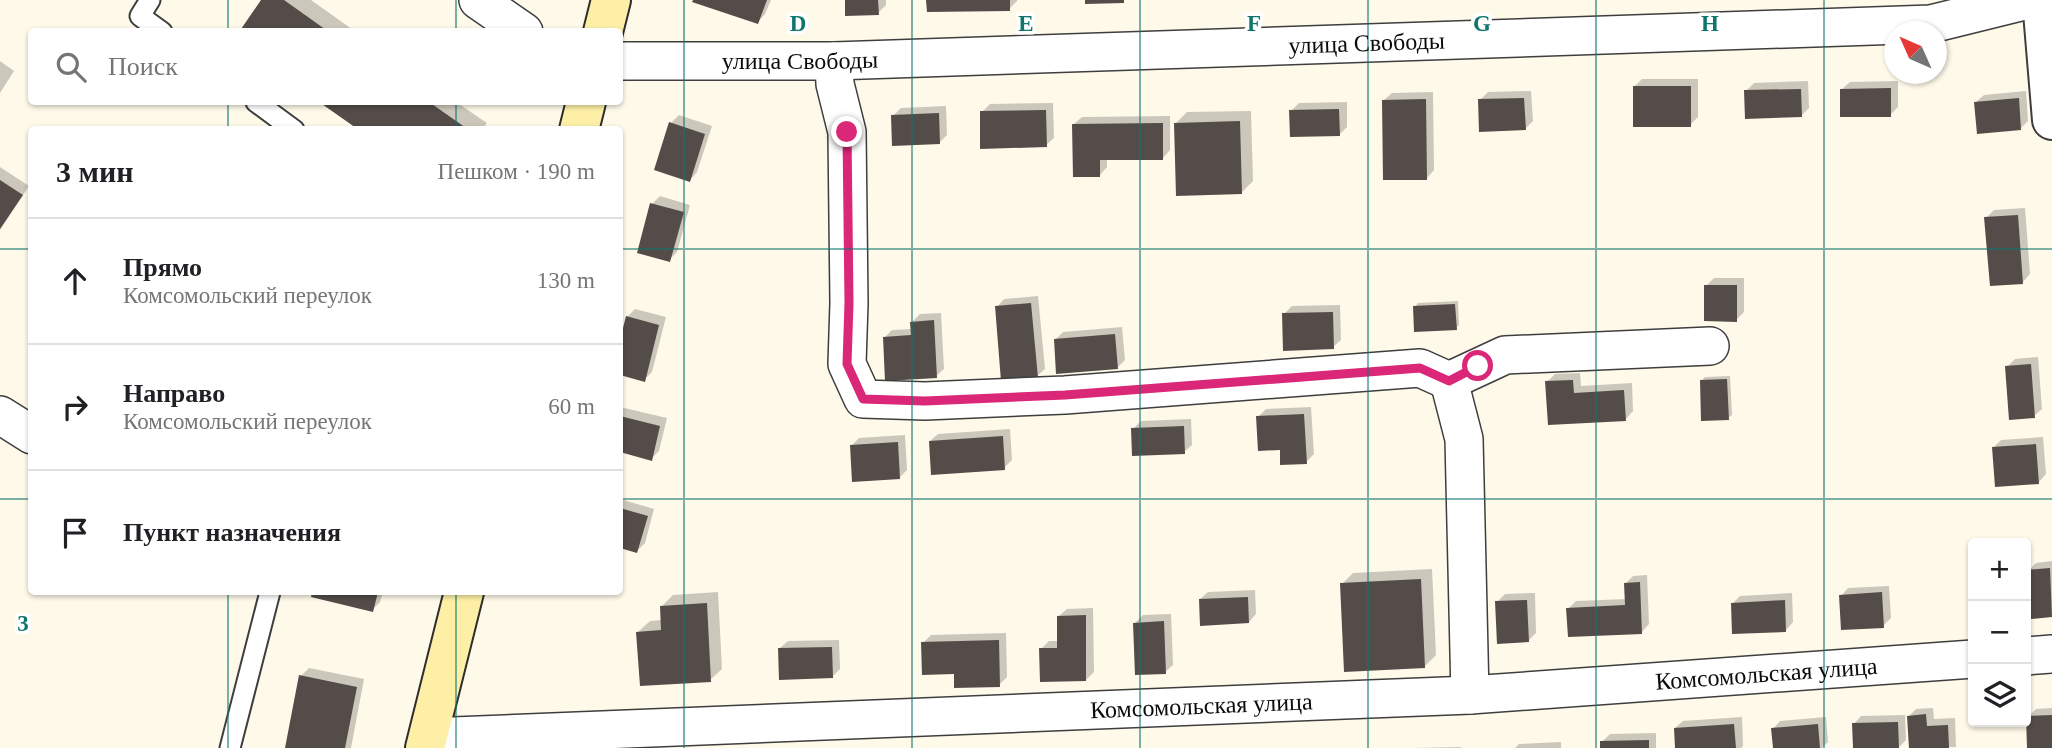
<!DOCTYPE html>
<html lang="ru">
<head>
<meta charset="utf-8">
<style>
  :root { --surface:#fff; --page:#f6f6f6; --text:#202124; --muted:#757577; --line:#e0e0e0 }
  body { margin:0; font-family:Georgia,serif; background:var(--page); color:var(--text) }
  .controls { position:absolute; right:21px; bottom:21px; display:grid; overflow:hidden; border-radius:7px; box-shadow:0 2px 5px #0004 }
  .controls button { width:63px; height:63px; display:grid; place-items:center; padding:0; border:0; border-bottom:2px solid var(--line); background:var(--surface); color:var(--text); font:35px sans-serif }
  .compass { position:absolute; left:1884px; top:21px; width:63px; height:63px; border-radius:50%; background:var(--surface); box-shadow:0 2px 5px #0004; rotate:315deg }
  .stop { position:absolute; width:21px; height:21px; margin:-16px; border:5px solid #db2777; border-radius:50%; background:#fff }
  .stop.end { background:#db2777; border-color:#fff; box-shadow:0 2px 7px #0008 }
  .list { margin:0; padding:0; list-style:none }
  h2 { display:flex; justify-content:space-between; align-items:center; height:91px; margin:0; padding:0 28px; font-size:30px }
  h2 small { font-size:23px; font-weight:400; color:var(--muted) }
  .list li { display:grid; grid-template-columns:46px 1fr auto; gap:21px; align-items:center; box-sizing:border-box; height:126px; padding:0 28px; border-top:2px solid var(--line) }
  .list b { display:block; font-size:26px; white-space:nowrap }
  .list p { margin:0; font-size:23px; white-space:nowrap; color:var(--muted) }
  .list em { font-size:23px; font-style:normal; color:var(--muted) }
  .icon { flex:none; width:38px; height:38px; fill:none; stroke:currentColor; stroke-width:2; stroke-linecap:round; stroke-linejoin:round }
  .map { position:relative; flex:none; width:2052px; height:748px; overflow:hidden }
  .search { position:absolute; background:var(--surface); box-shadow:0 2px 5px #0004; left:28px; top:28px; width:595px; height:77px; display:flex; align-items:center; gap:18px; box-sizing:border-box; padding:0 24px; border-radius:7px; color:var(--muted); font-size:26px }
  .panel { position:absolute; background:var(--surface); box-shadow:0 2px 5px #0004; left:28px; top:126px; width:595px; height:469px; border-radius:7px }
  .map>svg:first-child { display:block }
</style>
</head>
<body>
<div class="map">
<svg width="2052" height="748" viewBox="0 0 2052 748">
  <rect width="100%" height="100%" fill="#fef9e9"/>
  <path fill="#0003" d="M263,0h48l45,32h-115z
    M695,0h76l-6,14 -7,8z
    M847,0h39v5l-8,8z
    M928,0h89v1l-8,8z
    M0,61l14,10 -14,22z
    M1642,79h56v38l-8,8 -56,-38z
    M1808,81l1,27 -8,8 -55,-25 8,-8z
    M1898,81v26l-8,8 -48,-26 8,-7z
    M1531,91l2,30 -8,8 -45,-29 8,-8z
    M2026,91l2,30 -8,8 -44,-27 8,-7z
    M1433,92l1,78 -7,8 -43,-78 8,-7z
    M322,102h134l31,21 -5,7h-120z
    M1347,102v25l-7,7 -49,-23 8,-8z
    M1053,103l1,35 -8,7 -64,-33 8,-8z
    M946,106l1,29 -7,7 -47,-26 8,-8z
    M1251,111l2,70 -11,11 -67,-68 12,-12z
    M679,115l33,11 -15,46 -7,8 -19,-57z
    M1170,116v34l-7,8h-56v9l-7,8 -26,-51 8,-7z
    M0,167l29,19 -29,44z
    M660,196l30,9 -13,47 -8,8 -17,-56z
    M2025,208l5,66 -7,8 -37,-64 8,-8z
    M1714,278h30v34l-8,8 -30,-34z
    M1038,296l7,73 -8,7 -40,-69 7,-8z
    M1458,301l1,24 -3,3 -41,-21 3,-4z
    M1340,305l1,35 -8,7 -49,-33 8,-8z
    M635,309l31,8 -14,55 -8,8 -24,-7v-26l7,-30z
    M941,313l3,56 -8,7 -52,-38 8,-8 20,-1v-7l8,-8z
    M1122,327l3,33 -8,8 -62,-28 8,-8z
    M2038,357l4,52 -8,7 -27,-49 8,-8z
    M1580,373l1,13 51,-3 1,28 -7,8 -79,-37 8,-8z
    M1730,376l2,39 -4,3 -27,-37 4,-4z
    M620,407l47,11 -8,33 -8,8 -31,-8z
    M1311,407l3,47 -8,8 -25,-13 -23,-32 8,-8z
    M1191,419l1,26 -8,7 -51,-23 8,-8z
    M1010,429l2,31 -8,8 -74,-27 8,-7z
    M905,435l2,35 -8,8 -47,-33 7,-7z
    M2043,437l3,37 -7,8 -46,-34 8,-8z
    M620,499l34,10 -9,34 -8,8 -17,-5z
    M2052,561v54l-20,2 -4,-46 8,-8z
    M1432,569l4,86 -12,12 -82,-83 11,-11z
    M1647,575l2,49 -7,8 -74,-23 8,-8 51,-2 -1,-16 7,-7z
    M1889,586l2,32 -8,8 -42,-30 7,-8z
    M1255,590l1,24 -7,8 -49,-23 8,-7z
    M314,592h69l-3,10 -8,8 -59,-14z
    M718,592l4,77 -12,11 -72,-48 12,-11 13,-1 -1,-14 11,-11z
    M1535,593l1,40 -8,8 -31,-39 8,-8z
    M1792,593l1,29 -7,8 -54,-26 8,-8z
    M1093,608l1,64 -8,8 -45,-31 8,-8h10v-25l8,-7z
    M1171,614l2,51 -8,7 -30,-49 8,-8z
    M1006,633l1,44 -8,8 -43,-13 -33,-29 8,-8z
    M839,640l1,29 -8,8 -52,-29 8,-7z
    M309,668l55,11 -13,69h-64l14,-72z
    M1933,708l1,11 21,-1 1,29 -45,1 -2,-32 7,-7z
    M2052,708v40h-23l-1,-31 8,-8z
    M1905,715l1,25 -8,8h-44v-24l7,-8z
    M1742,717l1,29 -2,2h-64l-2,-20 8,-7z
    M1826,717l2,25 -6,6h-48l-1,-19 7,-8z
    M1656,733v15h-54v-6l8,-8z
    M1561,742v6h-46l4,-4z
    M1461,747v1h-48z"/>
  <path fill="#534c48" d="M261,0h23l45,32h-90z
    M693,0h74l-9,24 -66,-22z
    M845,0h33l1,15 -34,1z
    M926,0h84v11l-83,1z
    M1085,0h39v3l-39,1z
    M1633,86h58v41h-58z
    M1891,88v29h-51v-28z
    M1801,89l1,28 -57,2 -1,-29z
    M1524,98l2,32 -47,2 -1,-33z
    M2019,98l2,32 -44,4 -3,-32z
    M1426,99l1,81h-44l-1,-80z
    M319,102h110l40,28h-110z
    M1339,109l1,27 -50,1 -1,-27z
    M1046,110l1,37 -67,2v-38z
    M939,113l1,31 -48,2 -1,-31z
    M1240,121l2,73 -66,2 -2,-73z
    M669,122l36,12 -15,48 -36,-12z
    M1163,123v37h-63v17h-27l-1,-53z
    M0,180l23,15 -23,34z
    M650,203l34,9 -14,50 -33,-9z
    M2018,215l5,69 -33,2 -6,-69z
    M1704,285h33v37l-33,-1z
    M1031,303l7,75 -37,3 -6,-75z
    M1455,304l2,26 -43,2 -1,-26z
    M1333,312l1,37 -51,2 -1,-38z
    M626,316l33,9 -14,57 -25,-7v-35z
    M934,320l3,58 -52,3 -2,-44 28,-2 -1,-13z
    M1115,334l3,35 -62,5 -2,-35z
    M2031,364l4,54 -26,2 -4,-54z
    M1727,379l2,41 -28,1 -1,-41z
    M1573,380l1,13 50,-3 2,31 -78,4 -3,-44z
    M1304,414l3,50 -27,1v-15l-22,1 -2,-35z
    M620,416l40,10 -8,35 -32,-9z
    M1184,426l1,28 -53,2 -1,-28z
    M1003,436l2,34 -74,5 -2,-34z
    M898,442l2,37 -48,3 -2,-37z
    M2036,444l3,40 -44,3 -3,-40z
    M620,508l28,8 -11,37 -17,-5z
    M2050,568l2,49 -21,2 -5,-49z
    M1421,579l4,89 -81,4 -4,-89z
    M1640,582l2,52 -74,3 -2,-29 59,-3 -1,-22z
    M312,592h66l-5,20 -62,-15z
    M1882,592l2,36 -43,2 -2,-35z
    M1248,597l1,26 -49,3 -1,-27z
    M1527,600l2,42 -32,2 -2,-43z
    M1785,600l1,32 -54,2 -1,-31z
    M707,603l4,79 -71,4 -4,-54 25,-2 -1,-24z
    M1086,615v66l-46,1 -1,-34h18v-32z
    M1164,621l2,53 -31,1 -2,-52z
    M999,640l1,47 -46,1v-14l-32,1 -1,-33z
    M832,647l1,31 -54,2 -1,-32z
    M299,675l58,12 -12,61h-60z
    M1926,714l1,12 21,-1 1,23h-40l-2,-32z
    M2052,715v33h-25l-1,-32z
    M1898,722l1,26h-46l-1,-25z
    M1734,724l2,24h-61l-1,-20z
    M1818,724l2,24h-47l-2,-20z
    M1649,740v8h-49v-7z"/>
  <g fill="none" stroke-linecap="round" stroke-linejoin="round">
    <g stroke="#3e3e3e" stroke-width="23">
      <path id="service" d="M150,0l-10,16 22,16
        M256,102l38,28
        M230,748l40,-156"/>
    </g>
    <g stroke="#3e3e3e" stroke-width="40">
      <g id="minor">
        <path d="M478,0l46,32"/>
        <path id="s1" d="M620,61h214l1097,-37 97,-24"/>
        <path d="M834,61l1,23 12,48 2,171 -2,61 16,35 62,2 140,-6 355,-27 29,13"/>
        <path d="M1449,381l15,58 6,256"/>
        <path d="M1449,381l56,-26 205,-9"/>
        <path d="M0,415l32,20"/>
        <path d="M2026,656l26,-2"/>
        <path id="s2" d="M428,737l1042,-42 503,-36"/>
      </g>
    </g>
    <g stroke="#3e3e3e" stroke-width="42">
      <path id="tertiary" d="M2042,0l10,120"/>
    </g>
    <g stroke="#2d2d2d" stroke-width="42">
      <path id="secondary" d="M603,32l8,-32
        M579,130l7,-28
        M425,748l39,-156"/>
    </g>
    <use href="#service" stroke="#fff" stroke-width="19"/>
    <use href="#minor" stroke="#fff" stroke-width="37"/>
    <use href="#tertiary" stroke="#fff" stroke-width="38"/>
    <use href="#secondary" stroke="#fdf0a6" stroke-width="38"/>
  </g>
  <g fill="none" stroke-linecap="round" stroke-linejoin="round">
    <path stroke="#db2777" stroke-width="9" d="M847,132l2,171 -2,61 16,35 62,2 140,-6 355,-27 29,13 29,-15"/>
  </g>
  <path fill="none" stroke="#0f766e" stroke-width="2" stroke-opacity="0.55" d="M228,0v32M456,0v32M684,0v748M912,0v748M1140,0v748M1368,0v748M1596,0v748M1824,0v748M228,102v28M456,102v28M0,249h32M620,249h1432M0,499h32M620,499h1432M228,592v156M456,592v156"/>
  <g text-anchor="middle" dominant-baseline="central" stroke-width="7" stroke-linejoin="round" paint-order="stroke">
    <g font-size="24" fill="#0b0b0b" stroke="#fff">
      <text stroke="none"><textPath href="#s1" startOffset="747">улица Свободы</textPath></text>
      <text stroke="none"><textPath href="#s1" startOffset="180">улица Свободы</textPath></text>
      <text stroke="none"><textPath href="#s2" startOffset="1340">Комсомольская улица</textPath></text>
      <text stroke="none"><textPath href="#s2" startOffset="774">Комсомольская улица</textPath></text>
    </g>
  </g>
  <g font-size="23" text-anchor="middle" font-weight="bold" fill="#0f766e" stroke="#fff" stroke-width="7" stroke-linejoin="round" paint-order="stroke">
    <text x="798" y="31">D</text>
    <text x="1026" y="31">E</text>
    <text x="1254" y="31">F</text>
    <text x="1482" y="31">G</text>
    <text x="1710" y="31">H</text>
    <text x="23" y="631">3</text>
  </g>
</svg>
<div class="controls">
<button>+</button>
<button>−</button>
<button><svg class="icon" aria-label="layers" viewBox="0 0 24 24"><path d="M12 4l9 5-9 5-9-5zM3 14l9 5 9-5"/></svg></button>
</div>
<svg class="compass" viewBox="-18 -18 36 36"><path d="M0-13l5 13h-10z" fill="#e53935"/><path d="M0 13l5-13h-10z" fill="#757577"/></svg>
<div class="stop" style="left:1478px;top:366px"></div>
<div class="stop end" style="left:847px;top:132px"></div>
<div class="search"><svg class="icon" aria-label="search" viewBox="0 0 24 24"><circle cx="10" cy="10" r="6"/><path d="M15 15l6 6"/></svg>Поиск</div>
<section class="panel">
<h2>3 мин<small>Пешком · 190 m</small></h2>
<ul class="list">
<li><svg class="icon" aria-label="ahead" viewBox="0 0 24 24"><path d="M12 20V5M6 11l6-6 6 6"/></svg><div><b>Прямо</b><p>Комсомольский переулок</p></div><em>130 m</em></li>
<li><svg class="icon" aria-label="right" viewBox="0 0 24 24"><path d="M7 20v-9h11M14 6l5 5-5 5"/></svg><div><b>Направо</b><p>Комсомольский переулок</p></div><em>60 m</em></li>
<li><svg class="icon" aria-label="arrive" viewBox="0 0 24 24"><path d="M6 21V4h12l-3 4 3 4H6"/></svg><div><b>Пункт назначения</b></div></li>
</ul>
</section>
</div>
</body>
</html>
